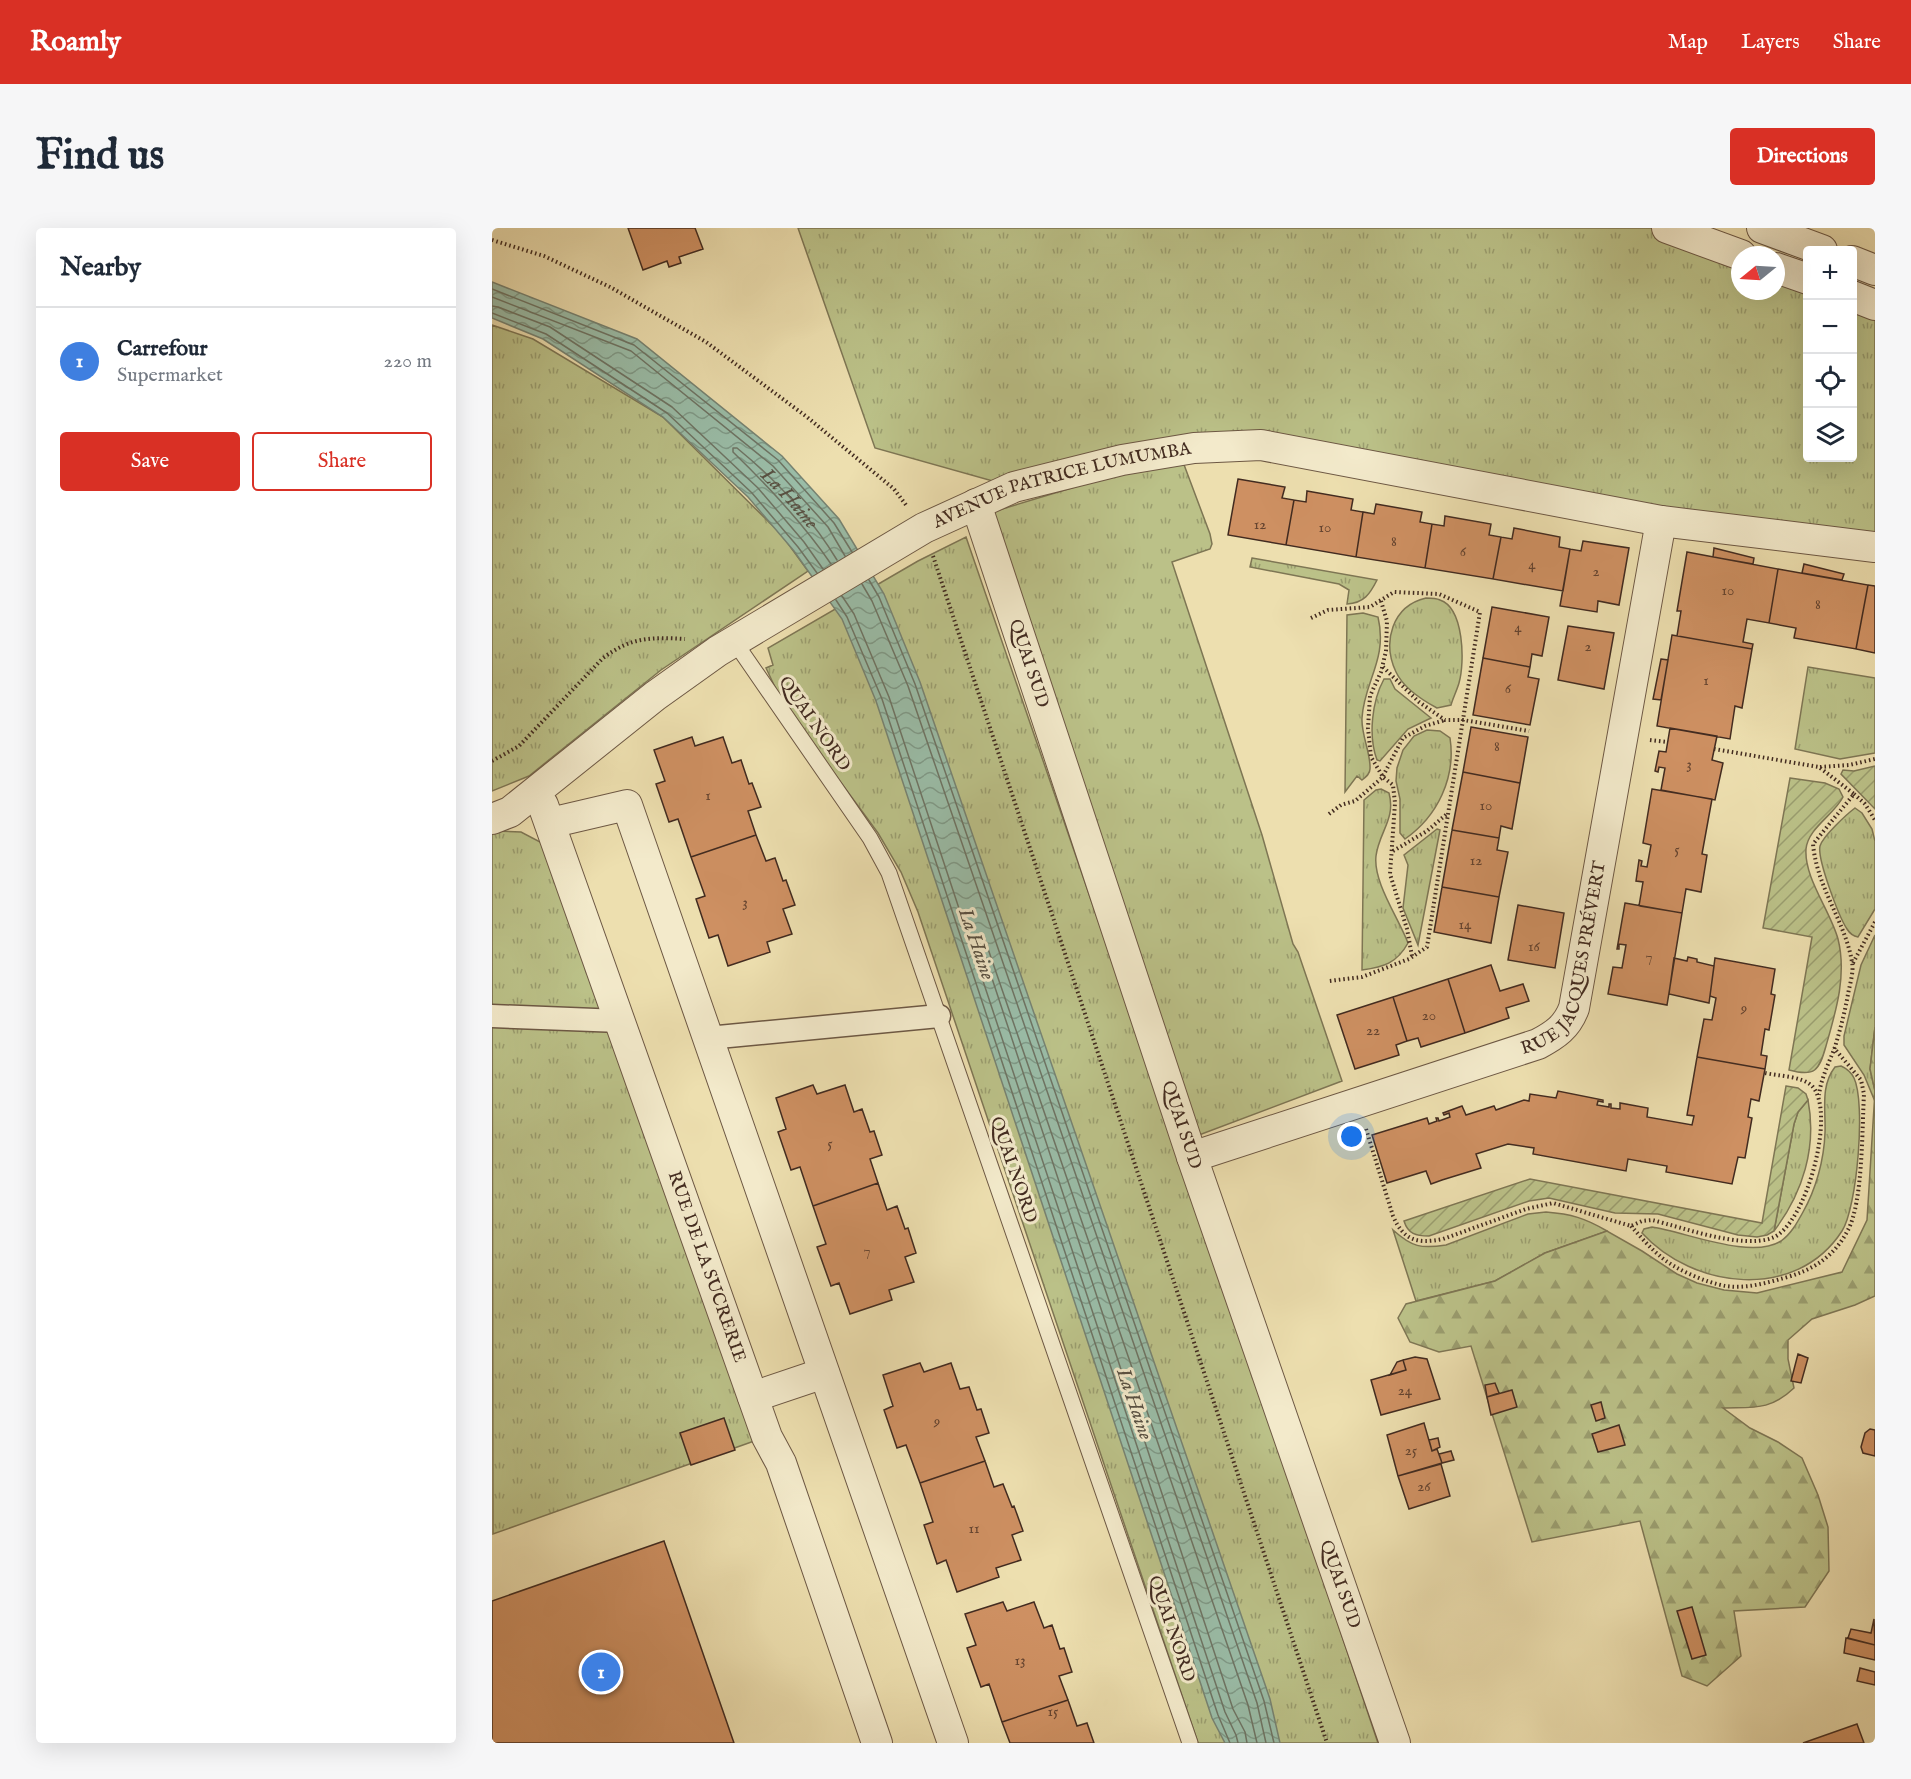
<!DOCTYPE html>
<html lang="en">
<head>
<meta charset="utf-8">
<style>
  :root { --surface:#fff; --page:#f6f6f7; --text:#1f2937; --muted:#747a83; --line:#e0e1e3; --accent:#d93025 }
  body { margin:0; font-family:"IM FELL English",serif; background:var(--page); color:var(--text) }
  .controls { position:absolute; right:18px; top:18px; display:grid; overflow:hidden; border-radius:6px; box-shadow:0 6px 24px #0002 }
  .controls button { width:54px; height:54px; display:grid; place-items:center; padding:0; border:0; border-bottom:2px solid var(--line); background:var(--surface); color:var(--text); font:30px sans-serif }
  .compass { position:absolute; left:1239px; top:18px; width:54px; height:54px; border-radius:50%; background:var(--surface); box-shadow:0 6px 24px #0002; rotate:252deg }
  .you { position:absolute; left:860px; top:909px; width:21px; height:21px; margin:-15px; border:4px solid #fff; border-radius:50%; background:#1a73e8; box-shadow:0 0 0 9px #1a73e833 }
  .badge { display:grid; place-items:center; width:39px; height:39px; border-radius:50%; background:var(--accent); color:#fff; font-size:20px; font-weight:700 }
  .pin { position:absolute; translate:-50% -50%; border:3px solid #fff; box-shadow:0 2px 6px #0006 }
  .list { margin:0; padding:0; list-style:none }
  h2 { display:flex; justify-content:space-between; align-items:center; height:78px; margin:0; padding:0 24px; font-size:26px }
  h2 small { font-size:20px; font-weight:400; color:var(--muted) }
  .list li { display:grid; grid-template-columns:39px 1fr auto; gap:18px; align-items:center; box-sizing:border-box; height:108px; padding:0 24px; border-top:2px solid var(--line) }
  .list b { display:block; font-size:22px; white-space:nowrap }
  .list p { margin:0; font-size:20px; white-space:nowrap; color:var(--muted) }
  .list em { font-size:20px; font-style:normal; color:var(--muted) }
  .actions { display:flex; gap:12px; padding:18px 24px }
  .actions a { flex:1; padding:14px 0; border:2px solid var(--accent); border-radius:6px; text-align:center; font-size:21px; color:var(--accent) }
  .actions .main { background:var(--accent); color:#fff }
  .icon { flex:none; width:33px; height:33px; fill:none; stroke:currentColor; stroke-width:2; stroke-linecap:round; stroke-linejoin:round }
  .map { position:relative; flex:none; width:1383px; height:1515px; overflow:hidden; border-radius:6px }
  header { display:flex; align-items:center; gap:36px; box-sizing:border-box; height:84px; padding:0 30px; background:var(--accent); color:#fff }
  header strong { font-size:28px }
  nav { display:flex; gap:33px; margin-inline-start:auto; font-size:21px }
  .intro { display:flex; align-items:center; justify-content:space-between; box-sizing:border-box; height:144px; padding:0 36px }
  h1 { margin:0; font-size:42px }
  .button { padding:15px 27px; border-radius:6px; background:var(--accent); color:#fff; font-size:21px; font-weight:700 }
  main { display:flex; gap:36px; padding:0 36px }
  aside { flex:1; background:var(--surface); border-radius:6px; box-shadow:0 6px 24px #0002 }
  .map>svg:first-child { display:block }
</style>
</head>
<body>
<header>
<strong>Roamly</strong>
<nav><a>Map</a><a>Layers</a><a>Share</a></nav>
</header>
<div class="intro"><h1>Find us</h1><a class="button">Directions</a></div>
<main>
<aside>
<h2>Nearby<small></small></h2>
<ul class="list">
<li><span class="badge" style="background:#3f7fe0">1</span><div><b>Carrefour</b><p>Supermarket</p></div><em>220 m</em></li>
</ul>
<div class="actions"><a class="main">Save</a><a>Share</a></div>
</aside>
<div class="map">
<svg width="1383" height="1515" viewBox="0 0 1383 1515">
  <defs>
    <pattern id="grass-tufts" width="24" height="20" patternUnits="userSpaceOnUse" patternTransform="scale(1.5)"><rect width="24" height="20" fill="#bbc188"/><path d="M3 7l-1-3M5 7V3M7 7l1-3M15 17l-1-3M17 17v-4M19 17l1-3" fill="none" stroke="#9a9d6f"/></pattern>
    <pattern id="forest-firs" width="22" height="20" patternUnits="userSpaceOnUse" patternTransform="scale(1.5)"><rect width="22" height="20" fill="#bbc188"/><path d="M5 1l3.5 6h-7zM16 11l3.5 6h-7z" fill="#9a9d6f"/></pattern>
    <pattern id="garden-furrows" width="10" height="10" patternUnits="userSpaceOnUse" patternTransform="scale(1.5)"><rect width="10" height="10" fill="#bbc188"/><path d="M-1 1l2-2M0 10L10 0M9 11l2-2" fill="none" stroke="#9a9d6f"/></pattern>
    <pattern id="water-waves" width="16" height="10" patternUnits="userSpaceOnUse" patternTransform="scale(1.5)"><rect width="16" height="10" fill="#9abda8"/><path d="M0 5q4-4 8 0t8 0" fill="none" stroke="#7f9a88"/></pattern>
  </defs>
  <rect width="100%" height="100%" fill="#eddfaf"/>
  <filter id="stains"><feTurbulence type="fractalNoise" baseFrequency=".00333" numOctaves="4"/><feColorMatrix values="0 0 0 0 .2 0 0 0 0 .09 0 0 0 0 .02 0 0 0 .5 -.17"/></filter>
  <radialGradient id="worn" r=".72"><stop offset=".6" stop-color="#630" stop-opacity="0"/><stop offset="1" stop-color="#630" stop-opacity=".3"/></radialGradient>
  <path fill="url(#grass-tufts)" stroke="#7e7654" stroke-width="1.5" d="M306,0h869l73,27v36h36v-23l31,11 1,179h44l1,-162 22,9v242l-614,-102 -247,42 -139,-39z
    M0,97l41,14 130,78 118,117 27,37 -147,99 -132,106 -37,15z
    M691,234l27,72 2,10 -2,5 -38,13 90,273 31,109 5,8 44,129 -143,54 -210,-622 109,-33z
    M474,309l279,810 133,396h-180l-280,-831 -17,-40 -23,-39 -95,-129 -17,-36 7,-3 -5,-17 150,-87z
    M760,330l125,22c-7,14 -13,23 -30,24l2,-14 -10,-6 -89,-17z
    M934,370c4,0 10,0 14,2 24,8 25,62 19,83 -2,7 -6,15 -8,22l-14,3c-15,-8 -33,-19 -41,-36 -14,-30 -4,-66 30,-74z
    M871,385l15,4c10,43 -14,64 -16,101 -1,17 9,35 8,51 0,5 -4,8 -8,11l-5,-4 -12,16 2,-177z
    M1316,439l67,11v75l-35,6 -45,-10z
    M892,451h6l5,10 36,29 -23,11 -28,32 -3,-1c-9,-24 -5,-59 7,-81z
    M935,502l13,1 10,7c6,39 -12,78 -45,101l-5,-6v-34l-4,-18 1,-13 6,-18 11,-14z
    M889,561l8,4c7,26 -10,39 -13,63 -3,26 22,61 32,87 -11,20 -24,24 -46,27l2,-170 12,-10z
    M1363,580l7,5 10,16 3,12v68l-17,28c-5,-1 -8,-3 -11,-8 -8,-12 -30,-70 -27,-83 3,-10 27,-32 35,-38z
    M945,601l3,1 -22,115 -15,-37 5,-43 -4,-10z
    M3,603l26,1 23,12 213,596 -264,94 -1,-702z
    M1383,707v92l-5,42 5,22 -1,8 -10,-24 -20,-30v-9l17,-71z
    M1349,838c7,3 10,6 13,12 12,25 3,130 -12,153 -46,71 -149,58 -200,2l2,-4 8,-2c34,5 99,33 129,14 10,-7 16,-18 22,-29 13,-23 21,-52 22,-79 1,-22 -5,-47 10,-66z
    M1316,872c9,47 -5,93 -34,131l20,-107 4,-12z
    M1054,984c25,2 39,6 61,19l-62,22 -50,28 -79,20 -23,-71c19,17 28,19 53,15l82,-31z"/>
  <path fill="url(#forest-firs)" stroke="#7e7654" stroke-width="1.5" d="M1383,799v269l-20,9 -43,14 -24,21v19l6,29c-24,23 -41,19 -71,20l27,20 28,14 24,16 16,37 10,32 1,44 -24,36 -71,4 7,45 -34,30 -25,-10 -42,-155 -108,21 -61,-196 -32,6 -29,-10 -12,-24 8,-14 89,-23 50,-28 62,-22 35,20 35,23 20,9 27,7 33,3 85,-21 25,-52 8,-129 -5,-22z"/>
  <path fill="url(#garden-furrows)" stroke="#7e7654" stroke-width="1.5" d="M1383,538v43l-34,-35 2,-4 11,1z
    M1298,550l35,5 14,6 4,8c-9,18 -35,31 -37,52 -2,29 24,61 32,90 9,36 -2,72 -12,107 -7,25 -11,31 -37,24l23,-133 -49,-9z
    M1294,858l12,2 8,6 2,6 -10,12 -4,12 -20,107 -7,4 -10,2 -19,-2 -80,-21 -43,-1 -66,-15 -20,3 -100,35c-13,0 -21,-2 -25,-15l126,-42 232,44z"/>
  <path fill="url(#water-waves)" stroke="#778372" stroke-width="1.5" d="M0,54l145,57 145,117 57,63 45,75 36,88 350,1017 10,44h-55l-13,-25 -336,-1017 -34,-82 -48,-68 -46,-54 -85,-80 -120,-78 -51,-21z"/>
  <g fill="none" stroke-linecap="round" stroke-linejoin="round">
    <g stroke="#6e7464" stroke-width="1.5">
      <path d="M0,61l142,56 144,115 56,63 18,29"/>
      <path d="M0,69l139,54 142,115 55,61 17,29"/>
      <path d="M0,78l6,1 52,20 122,80 86,81 46,54 19,27"/>
      <path d="M0,85l54,21 121,79 85,80 46,54 19,26"/>
      <path id="s1" d="M339,336c-28,-41 -62,-77 -98,-112v-4h4c39,32 74,69 100,112"/>
      <path d="M377,352l10,17 36,87 349,1017 10,42"/>
      <path d="M370,356l10,17 36,85 349,1017 9,40"/>
      <path d="M350,368l12,18 35,83 336,1015 11,23 2,8"/>
      <path d="M344,372l11,17 35,82 336,1016 12,28"/>
      <path d="M755,1515l-2,-11 -12,-23 -253,-767 1,-4 4,2 263,765 9,38"/>
    </g>
  </g>
  <path fill="#ce9062" stroke="#422b20" stroke-width="1.5" d="M136,0h67l8,21 -24,8 2,6 -12,4 -2,-6 -24,9z
    M746,251l47,8 -3,11 12,2 -8,45 -58,-10z
    M815,263l46,8 -2,11 12,2 -7,45 -70,-12 8,-45 12,2z
    M884,276l46,8 -2,10 12,2 -7,44 -69,-11 7,-45 11,2z
    M953,288l46,8 -2,11 12,2 -8,42 -68,-11 7,-44 12,2z
    M1022,300l46,9 -1,10 11,2 -7,42 -70,-12 8,-42 11,2z
    M1091,313l46,7 -10,57 -21,-4 -1,11 -37,-6 10,-57 11,2z
    M1222,320l40,10 -1,6 -40,-7z
    M1195,324l91,17 -9,54 -22,-4 -4,23 10,2 -1,5 -75,-13 4,-25h-4z
    M1312,336l40,10 -2,6 -40,-7z
    M1286,341l90,16 -12,64 -62,-11 2,-10 -27,-5z
    M1376,357l7,1v67l-19,-4z
    M1000,379l57,10 -7,39 -10,-2 -2,13 -47,-9z
    M1076,398l46,7 -10,56 -46,-9z
    M1180,407l80,14 -10,59 -7,-2 -5,33 -73,-13z
    M991,430l47,9 -2,10 11,2 -9,46 -57,-10z
    M1169,431l7,1 -7,40 -8,-1z
    M979,499l57,10 -8,46 -57,-11z
    M1178,500l47,8 -5,24 11,3 -8,37 -54,-10 4,-22 -6,-1 -1,5 -3,-1 4,-20 7,1z
    M200,509l3,9 28,-9 9,26 9,-3 8,24 3,-1 9,24 -13,4 8,24 -65,22 -13,-38 -9,3 -13,-38 9,-3 -11,-31z
    M971,544l57,11 -8,46 -11,-3 -2,12 -47,-8z
    M1160,561l60,10 -10,55 5,1 -6,37 -15,-3 -4,24 -43,-7 4,-24 -7,-1 3,-21 3,1 -1,5 6,1 4,-22 -8,-2z
    M960,602l47,8 -2,12 11,2 -9,45 -57,-10z
    M264,607l10,26 9,-3 8,23 3,-1 9,25 -12,4 9,25 -25,8 3,10 -42,14 -10,-31 -9,3 -13,-39 9,-3 -14,-39z
    M950,659l57,10 -8,46 -57,-11z
    M1133,675l57,10 -15,92 -59,-11 5,-27 9,1 4,-23 -7,-1v5h-2z
    M1026,677l46,8 -9,55 -47,-8z
    M1196,729l9,2v3l17,4 -5,37 -40,-9 5,-36 13,3z
    M1223,730l60,11 -4,25 4,1 -6,35 -4,-1 -4,26 6,1 -2,13 -68,-12 7,-38 8,1 4,-22 -6,-2z
    M999,737l9,26 23,-7 6,17 -23,7 3,10 -44,15 -17,-54z
    M956,751l17,54 -44,14 -3,-9 -11,3 -14,-44z
    M901,769l14,44 -11,4 3,10 -44,14 -18,-54z
    M1205,829l68,12 -6,32 -8,-2 -3,18 4,1 -7,40 -7,-1 -6,27 -66,-12 1,-6 -39,-7 -2,12 -93,-17 1,-6 -26,-4 -32,10 5,14 -39,12 -11,4 -5,-13 -39,12 -15,-48 55,-17 2,6 8,-3 -1,-3h2l1,3 11,-4 -1,-4 -5,2 -1,-2 19,-7 4,9 28,-9 2,4 28,-10 5,1 1,-7 26,4 2,-7 45,9v2l-5,-1 -1,4 12,2v-3h2v4l9,1v-6l28,5 -1,9 45,8 2,-9 -7,-1z
    M321,857l4,9 28,-9 9,27 8,-3 8,23 4,-1 8,24 -12,4 8,24 -65,23 -13,-39 -9,3 -13,-38 8,-3 -10,-31z
    M386,955l9,27 10,-4 8,23 3,-1 8,25 -11,4 9,25 -25,8 3,10 -42,14 -11,-31 -8,3 -14,-39 9,-3 -13,-38z
    M1306,1126l10,4 -7,25 -10,-2z
    M923,1129l12,2 13,40 -59,16 -10,-35 35,-10 -3,-10z
    M911,1132l3,10 -16,5 7,-13z
    M428,1135l4,9 27,-9 9,26 9,-2 8,23 4,-1 8,24 -13,4 9,24 -65,22 -14,-38 -9,3 -13,-38 9,-4 -10,-31z
    M1003,1155l4,10 -12,4 -2,-12z
    M1020,1162l5,17 -26,8 -4,-18z
    M1109,1174l4,16 -9,3 -5,-16z
    M232,1190l11,32 -44,15 -11,-32z
    M932,1195l8,28 5,-2 5,14 -44,13 -11,-41z
    M1127,1197l6,20 -27,7 -6,-18z
    M1378,1201l5,1v26l-12,-3 -2,-6 4,-14z
    M946,1210l2,9 -8,4 -3,-11z
    M959,1223l3,9 -12,3 -3,-9z
    M493,1233l9,26 9,-3 9,23 2,-1 9,25 -11,4 9,25 -25,8 3,9 -42,15 -11,-32 -9,4 -13,-39 9,-3 -13,-39z
    M949,1236l9,32 -41,13 -11,-33z
    M172,1313l70,202h-242v-142z
    M511,1374l4,9 27,-9 10,26 8,-3 8,24 4,-1 8,24 -13,4 9,24 -66,22 -13,-38 -8,3 -14,-39 9,-3 -11,-31z
    M1200,1379l14,48 -14,4 -15,-48z
    M1382,1391l1,26 -27,-7 3,-9 20,4z
    M1354,1410l29,7v15l-31,-7z
    M1368,1440l15,4v13l-18,-4z
    M576,1472l9,26 10,-3 7,20h-84l-8,-21z
    M1365,1496l7,19h-61z"/>
  <g fill="none" stroke-linecap="round" stroke-linejoin="round">
    <g stroke="#6d5844" stroke-width="17">
      <path id="service" d="M242,413l136,197 19,35 301,870"/>
    </g>
    <g stroke="#6d5844" stroke-width="25">
      <path id="pedestrian" d="M0,788l128,5
        M216,810l231,-22"/>
    </g>
    <g stroke="#6d5844" stroke-width="32">
      <g id="minor">
        <path d="M1175,0l74,27"/>
        <path d="M1270,0l60,22"/>
        <path d="M1360,33l23,9"/>
        <path d="M1284,40l32,11"/>
        <path d="M1360,68l23,9"/>
        <path id="s2" d="M484,276l216,653 203,586"/>
        <path id="s3" d="M51,577l224,632 14,26 96,280"/>
        <path id="s4" d="M0,591l18,-7 145,-116 63,-45 206,-123 90,-41 108,-27 72,-12 67,-3 400,76 214,26"/>
        <path d="M58,595l77,-18 326,938"/>
        <path id="s5" d="M700,929l346,-113c17,-9 29,-17 36,-36l87,-487"/>
        <path d="M261,1169l71,-24"/>
      </g>
    </g>
    <path stroke="#422b20" stroke-width="4" stroke-dasharray="1.5 3" stroke-linecap="butt" d="M0,12l52,16 66,31 96,55 101,75 87,72 12,16
      M441,328l394,1187
      M889,373l6,20 -1,30 -5,21 -11,24 -2,32 3,29 12,20
      M819,390l17,-8 42,-3 24,-15 45,2 41,18 -53,335 -18,12 -47,18 -33,4
      M891,439l36,35 26,18h18l66,11
      M1158,512l18,2
      M1222,521l105,18 35,27 -41,50c4,44 32,77 39,118 2,9 -2,22 -4,32 -3,18 -8,36 -13,53 -6,16 -14,31 -16,48
      M0,533l27,-15 84,-88c28,-21 48,-21 82,-19
      M1328,539l29,-2 26,-6
      M891,548l20,-38 22,-12 20,-6
      M1362,566l11,10 10,16
      M837,586l12,-9 14,-4 28,-24 10,8 2,18 -5,71 17,55 5,27
      M901,623l34,-20 21,-18
      M1361,735l22,-41
      M874,901l27,87c11,25 24,28 50,23l83,-30 27,-6 78,23 11,-5 10,-1c33,8 88,29 120,18 34,-12 65,-126 40,-152 -10,-10 -34,-10 -47,-13
      M1139,998c9,10 18,21 29,30 14,13 47,27 66,30 20,3 40,-3 58,-8 29,-8 50,-21 64,-48 15,-28 14,-102 16,-136l-3,-14 -27,-32"/>
    <use href="#service" stroke="#f3eacb" stroke-width="15"/>
    <use href="#pedestrian" stroke="#f3eacb" stroke-width="22"/>
    <use href="#minor" stroke="#f3eacb" stroke-width="30"/>
  </g>
  <g text-anchor="middle" dominant-baseline="central" stroke-width="6" stroke-linejoin="round" paint-order="stroke">
    <g font-size="15" fill="#654430">
      <text x="768" y="296">12</text>
      <text x="833" y="299">10</text>
      <text x="902" y="313">8</text>
      <text x="971" y="323">6</text>
      <text x="1040" y="336">4</text>
      <text x="1104" y="343">2</text>
      <text x="1236" y="362">10</text>
      <text x="1326" y="376">8</text>
      <text x="1026" y="399">4</text>
      <text x="1096" y="418">2</text>
      <text x="1214" y="452">1</text>
      <text x="1016" y="460">6</text>
      <text x="1005" y="518">8</text>
      <text x="1197" y="536">3</text>
      <text x="216" y="567">1</text>
      <text x="994" y="577">10</text>
      <text x="1185" y="621">5</text>
      <text x="984" y="632">12</text>
      <text x="253" y="674">3</text>
      <text x="973" y="696">14</text>
      <text x="1042" y="718">16</text>
      <text x="1157" y="728">7</text>
      <text x="1252" y="780">9</text>
      <text x="937" y="787">20</text>
      <text x="881" y="802">22</text>
      <text x="338" y="915">5</text>
      <text x="375" y="1022">7</text>
      <text x="913" y="1162">24</text>
      <text x="445" y="1193">9</text>
      <text x="919" y="1222">25</text>
      <text x="932" y="1258">26</text>
      <text x="482" y="1300">11</text>
      <text x="528" y="1432">13</text>
      <text x="561" y="1483">15</text>
    </g>
    <g font-size="18" fill="#422b20" stroke="#f3eacb">
      <text stroke="none"><textPath href="#s4" startOffset="668">AVENUE PATRICE LUMUMBA</textPath></text>
      <text stroke="none"><textPath href="#s2" startOffset="168">QUAI SUD</textPath></text>
      <text transform="translate(322 496) rotate(55)">QUAI NORD</text>
      <text stroke="none"><textPath href="#s5" startOffset="456">RUE JACQUES PRÉVERT</textPath></text>
      <text stroke="none"><textPath href="#s2" startOffset="654">QUAI SUD</textPath></text>
      <text transform="translate(521 942) rotate(71)">QUAI NORD</text>
      <text stroke="none"><textPath href="#s3" startOffset="490">RUE DE LA SUCRERIE</textPath></text>
      <text stroke="none"><textPath href="#s2" startOffset="1140">QUAI SUD</textPath></text>
      <text transform="translate(679 1401) rotate(71)">QUAI NORD</text>
    </g>
    <g font-size="20" font-style="italic" fill="#585042" stroke="#f3eacb">
      <text stroke="none"><textPath href="#s1" startOffset="230">La Haine</textPath></text>
      <text transform="translate(484 716) rotate(71)">La Haine</text>
      <text transform="translate(642 1176) rotate(71)">La Haine</text>
    </g>
  </g>
  <rect width="100%" height="100%" filter="url(#stains)"/>
  <rect width="100%" height="100%" fill="url(#worn)"/>
</svg>
<div class="controls">
<button>+</button>
<button>−</button>
<button><svg class="icon" aria-label="locate" viewBox="0 0 24 24"><circle cx="12" cy="12" r="6"/><path d="M12 2v4M12 18v4M2 12h4M18 12h4"/></svg></button>
<button><svg class="icon" aria-label="layers" viewBox="0 0 24 24"><path d="M12 4l9 5-9 5-9-5zM3 14l9 5 9-5"/></svg></button>
</div>
<svg class="compass" viewBox="-18 -18 36 36"><path d="M0-13l5 13h-10z" fill="#e53935"/><path d="M0 13l5-13h-10z" fill="#747a83"/></svg>
<div class="you"></div>
<div class="pin badge" style="left:109px;top:1444px;background:#3f7fe0">1</div>
</div>
</main>
</body>
</html>
